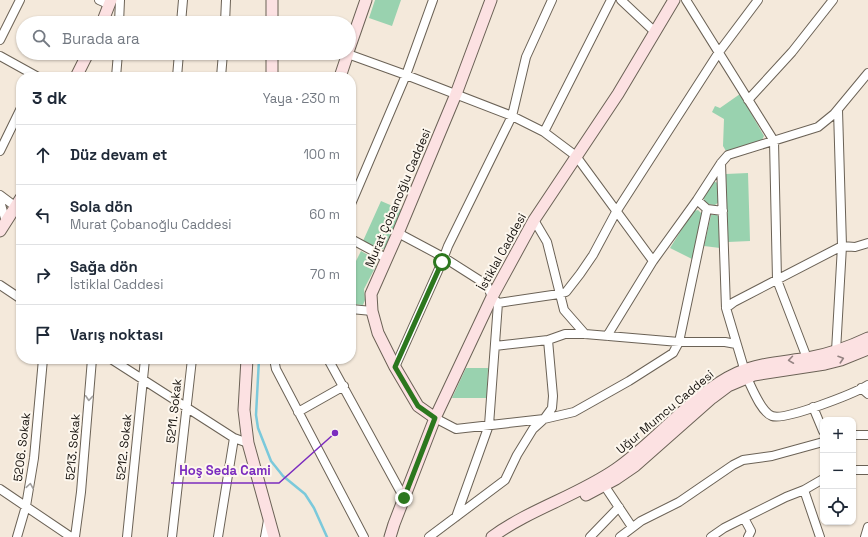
<!DOCTYPE html>
<html lang="tr">
<head>
<meta charset="utf-8">
<style>
  :root { --surface:#fff; --page:#f2f2f3; --text:#1f2937; --muted:#747a83; --line:#e0e1e3 }
  body { margin:0; font-family:"Space Grotesk",sans-serif; background:var(--page); color:var(--text) }
  .controls { position:absolute; right:12px; bottom:12px; display:grid; overflow:hidden; border-radius:8px; box-shadow:0 1px 3px #0004 }
  .controls button { width:36px; height:36px; display:grid; place-items:center; padding:0; border:0; border-bottom:1px solid var(--line); background:var(--surface); color:var(--text); font:20px sans-serif }
  .stop { position:absolute; width:12px; height:12px; margin:-9px; border:3px solid #2c771e; border-radius:50%; background:#fff }
  .stop.end { background:#2c771e; border-color:#fff; box-shadow:0 1px 4px #0008 }
  .list { margin:0; padding:0; list-style:none }
  h2 { display:flex; justify-content:space-between; align-items:center; height:52px; margin:0; padding:0 16px; font-size:17px }
  h2 small { font-size:13px; font-weight:400; color:var(--muted) }
  .list li { display:grid; grid-template-columns:26px 1fr auto; gap:12px; align-items:center; box-sizing:border-box; height:60px; padding:0 16px; border-top:1px solid var(--line) }
  .list b { display:block; font-size:15px; white-space:nowrap }
  .list p { margin:0; font-size:13px; white-space:nowrap; color:var(--muted) }
  .list em { font-size:13px; font-style:normal; color:var(--muted) }
  .icon { flex:none; width:22px; height:22px; fill:none; stroke:currentColor; stroke-width:2; stroke-linecap:round; stroke-linejoin:round }
  .map { position:relative; flex:none; width:868px; height:537px; overflow:hidden }
  .search { position:absolute; background:var(--surface); box-shadow:0 1px 3px #0004; left:16px; top:16px; width:340px; height:44px; display:flex; align-items:center; gap:10px; box-sizing:border-box; padding:0 14px; border-radius:22px; color:var(--muted); font-size:15px }
  .panel { position:absolute; background:var(--surface); box-shadow:0 1px 3px #0004; left:16px; top:72px; width:340px; height:292px; border-radius:16px }
  .map>svg:first-child { display:block }
</style>
</head>
<body>
<div class="map">
<svg width="868" height="537" viewBox="0 0 868 537">
  <rect width="100%" height="100%" fill="#f4e9db"/>
  <path fill="#99d2af" d="M375,0h26l-9,26 -23,-8z
    M740,94l24,42 -2,4 -36,11 -3,-5 1,-27 -12,-7 3,-6 5,2z
    M748,173l2,68 -22,1 -2,-68z
    M712,181l6,2 1,19 -4,3 -9,-1 -3,-7z
    M381,201l21,9 -17,38 -5,2 -17,-9z
    M698,210l4,4 -10,45 -22,-11 22,-35 2,-2z
    M711,215h6l2,2 1,31 -16,-2z
    M361,251l12,7 3,8 -12,23 1,11 -2,5 -12,-1v-33z
    M466,368h22l-1,30h-35z"/>
  <g fill="none" stroke-linecap="round" stroke-linejoin="round">
    <path stroke="#7bc9db" stroke-width="2.5" d="M259,359l-3,56 2,13 13,33 12,15 22,18 9,14 13,29"/>
    <g stroke="#6b6256" stroke-width="10">
      <path id="street" d="M99,0l11,5
        M621,0l34,32
        M686,0l88,141 3,139 30,78
        M119,23l1,-23
        M181,23l2,-23
        M225,23l1,-23
        M0,40l20,-40
        M345,53l61,22 106,41 32,16 32,24 77,105
        M0,56l38,21
        M116,77l2,-24
        M177,77l2,-24
        M221,77l2,-24
        M748,100l44,-48 41,-52
        M544,132l67,-132
        M0,151l21,-43
        M721,163l5,145 17,57 1,5
        M0,195l16,12
        M697,200l10,9 16,2
        M0,201l6,21
        M351,204l55,-129 27,-75
        M534,220l13,22 17,68 21,24
        M398,233l45,24 44,28 5,12 6,6 61,-9 7,-2 14,-18 13,-19 23,-43 103,-160 39,-52
        M351,239l35,19
        M0,285l21,14
        M726,308l8,-6 108,-56 13,1 13,-4
        M351,309l21,2
        M607,336l46,-75 44,-61 24,-37 7,-8 90,-28 16,-13 34,-41
        M495,346l53,-6 17,-6h20l94,8h46l11,2
        M836,351l6,-105 -4,-136
        M111,359l123,79 14,5
        M274,359l2,10 88,168
        M328,359l76,139
        M395,367l47,-105 6,-16 64,-130 14,-59 26,-57
        M747,378c5,10 14,34 25,38 13,5 83,-23 96,-31
        M861,388l7,6
        M813,407l10,24
        M298,412l46,-26
        M435,418l21,11 88,-10 30,-7 55,-31 44,-28 6,-11 28,-133
        M853,435h15
        M853,470h15
        M604,485l28,42
        M0,489l71,48
        M804,490l16,47
        M456,517l33,-92 9,-122
        M744,518l7,13 -3,6
        M17,537l9,-31 8,-48 9,-99
        M75,537l6,-45 11,-133
        M127,537l18,-178
        M172,537l20,-178
        M218,537l16,-99
        M265,537l3,-17
        M429,537l76,-57 12,-25 16,-26 11,-10 8,-11 1,-12 -5,-56
        M590,537l29,-30
        M620,537l21,-16 38,-19 54,-37 10,-5 29,-4 51,-14
        M711,537l13,-9 62,-31 18,-7 19,-11
        M865,537l3,-10"/>
    </g>
    <g stroke="#6b6256" stroke-width="13">
      <path id="secondary" d="M272,0v23
        M102,23l9,-23
        M349,49l17,-49
        M76,77l12,-24
        M272,77v-24
        M340,77l8,-24
        M0,231l21,-33
        M247,359l-3,51 4,33 26,94
        M435,418l-17,-12 -23,-39 -17,-34 -6,-22 -1,-17 27,-61 58,-139 35,-94
        M586,495l30,-16 19,-13 77,-68 16,-12 26,-11 71,-11 16,-4 27,-11
        M390,537l4,-13 41,-106 57,-121 42,-77 84,-126 56,-94
        M492,537c38,-28 85,-41 124,-68 41,-28 77,-76 121,-96 22,-10 47,-11 71,-15 21,-4 41,-11 60,-20"/>
    </g>
    <use href="#street" stroke="#fff" stroke-width="8"/>
    <use href="#secondary" stroke="#fce1e2" stroke-width="11"/>
  </g>
  <defs><path id="oneway-chevron" d="M-2-3.5L2.5 0L-2 3.5" fill="none" stroke-width="1.6" stroke-linecap="round" stroke-linejoin="round"/></defs>
  <g stroke="#948382">
    <use href="#oneway-chevron" transform="translate(841 359) rotate(-18)"/>
    <use href="#oneway-chevron" transform="translate(791 360) rotate(172)"/>
  </g>
  <g stroke="#a19f9e">
    <use href="#oneway-chevron" transform="translate(89 398) rotate(94)"/>
    <use href="#oneway-chevron" transform="translate(30 486) rotate(-81)"/>
  </g>
  <g fill="none" stroke-linecap="round" stroke-linejoin="round">
    <path stroke="#2c771e" stroke-width="5" d="M404,498l31,-80 -17,-12 -23,-39 47,-105"/>
  </g>
  <g text-anchor="middle" dominant-baseline="central" stroke-width="4" stroke-linejoin="round" paint-order="stroke">
    <g font-size="12" fill="#14100c" stroke="#fdf7ee">
      <text transform="translate(398 198) rotate(-67)">Murat Çobanoğlu Caddesi</text>
      <text transform="translate(502 252) rotate(-61)">İstiklal Caddesi</text>
      <text transform="translate(174 411) rotate(-84)">5211. Sokak</text>
      <text transform="translate(665 412) rotate(-40)">Uğur Mumcu Caddesi</text>
      <text transform="translate(22 447) rotate(-83)">5206. Sokak</text>
      <text transform="translate(73 447) rotate(-85)">5213. Sokak</text>
      <text transform="translate(124 447) rotate(-84)">5212. Sokak</text>
    </g>
  </g>
  <path fill="none" stroke="#7b2cbf" stroke-width="1.5" d="M335 433L279 483H171"/>
  <circle fill="#7b2cbf" stroke="#fdf7ee" stroke-width="1.5" cx="335" cy="433" r="4"/>
  <g font-size="13" text-anchor="middle" font-weight="bold" fill="#7b2cbf" stroke="#fdf7ee" stroke-width="4" stroke-linejoin="round" paint-order="stroke">
    <text x="225" y="475">Hoş Seda Cami</text>
  </g>
</svg>
<div class="controls">
<button>+</button>
<button>−</button>
<button><svg class="icon" aria-label="locate" viewBox="0 0 24 24"><circle cx="12" cy="12" r="6"/><path d="M12 2v4M12 18v4M2 12h4M18 12h4"/></svg></button>
</div>
<div class="stop" style="left:442px;top:262px"></div>
<div class="stop end" style="left:404px;top:498px"></div>
<div class="search"><svg class="icon" aria-label="search" viewBox="0 0 24 24"><circle cx="10" cy="10" r="6"/><path d="M15 15l6 6"/></svg>Burada ara</div>
<section class="panel">
<h2>3 dk<small>Yaya · 230 m</small></h2>
<ul class="list">
<li><svg class="icon" aria-label="ahead" viewBox="0 0 24 24"><path d="M12 20V5M6 11l6-6 6 6"/></svg><div><b>Düz devam et</b></div><em>100 m</em></li>
<li><svg class="icon" aria-label="left" viewBox="0 0 24 24"><path d="M17 20v-9H6M10 6l-5 5 5 5"/></svg><div><b>Sola dön</b><p>Murat Çobanoğlu Caddesi</p></div><em>60 m</em></li>
<li><svg class="icon" aria-label="right" viewBox="0 0 24 24"><path d="M7 20v-9h11M14 6l5 5-5 5"/></svg><div><b>Sağa dön</b><p>İstiklal Caddesi</p></div><em>70 m</em></li>
<li><svg class="icon" aria-label="arrive" viewBox="0 0 24 24"><path d="M6 21V4h12l-3 4 3 4H6"/></svg><div><b>Varış noktası</b></div></li>
</ul>
</section>
</div>
</body>
</html>
